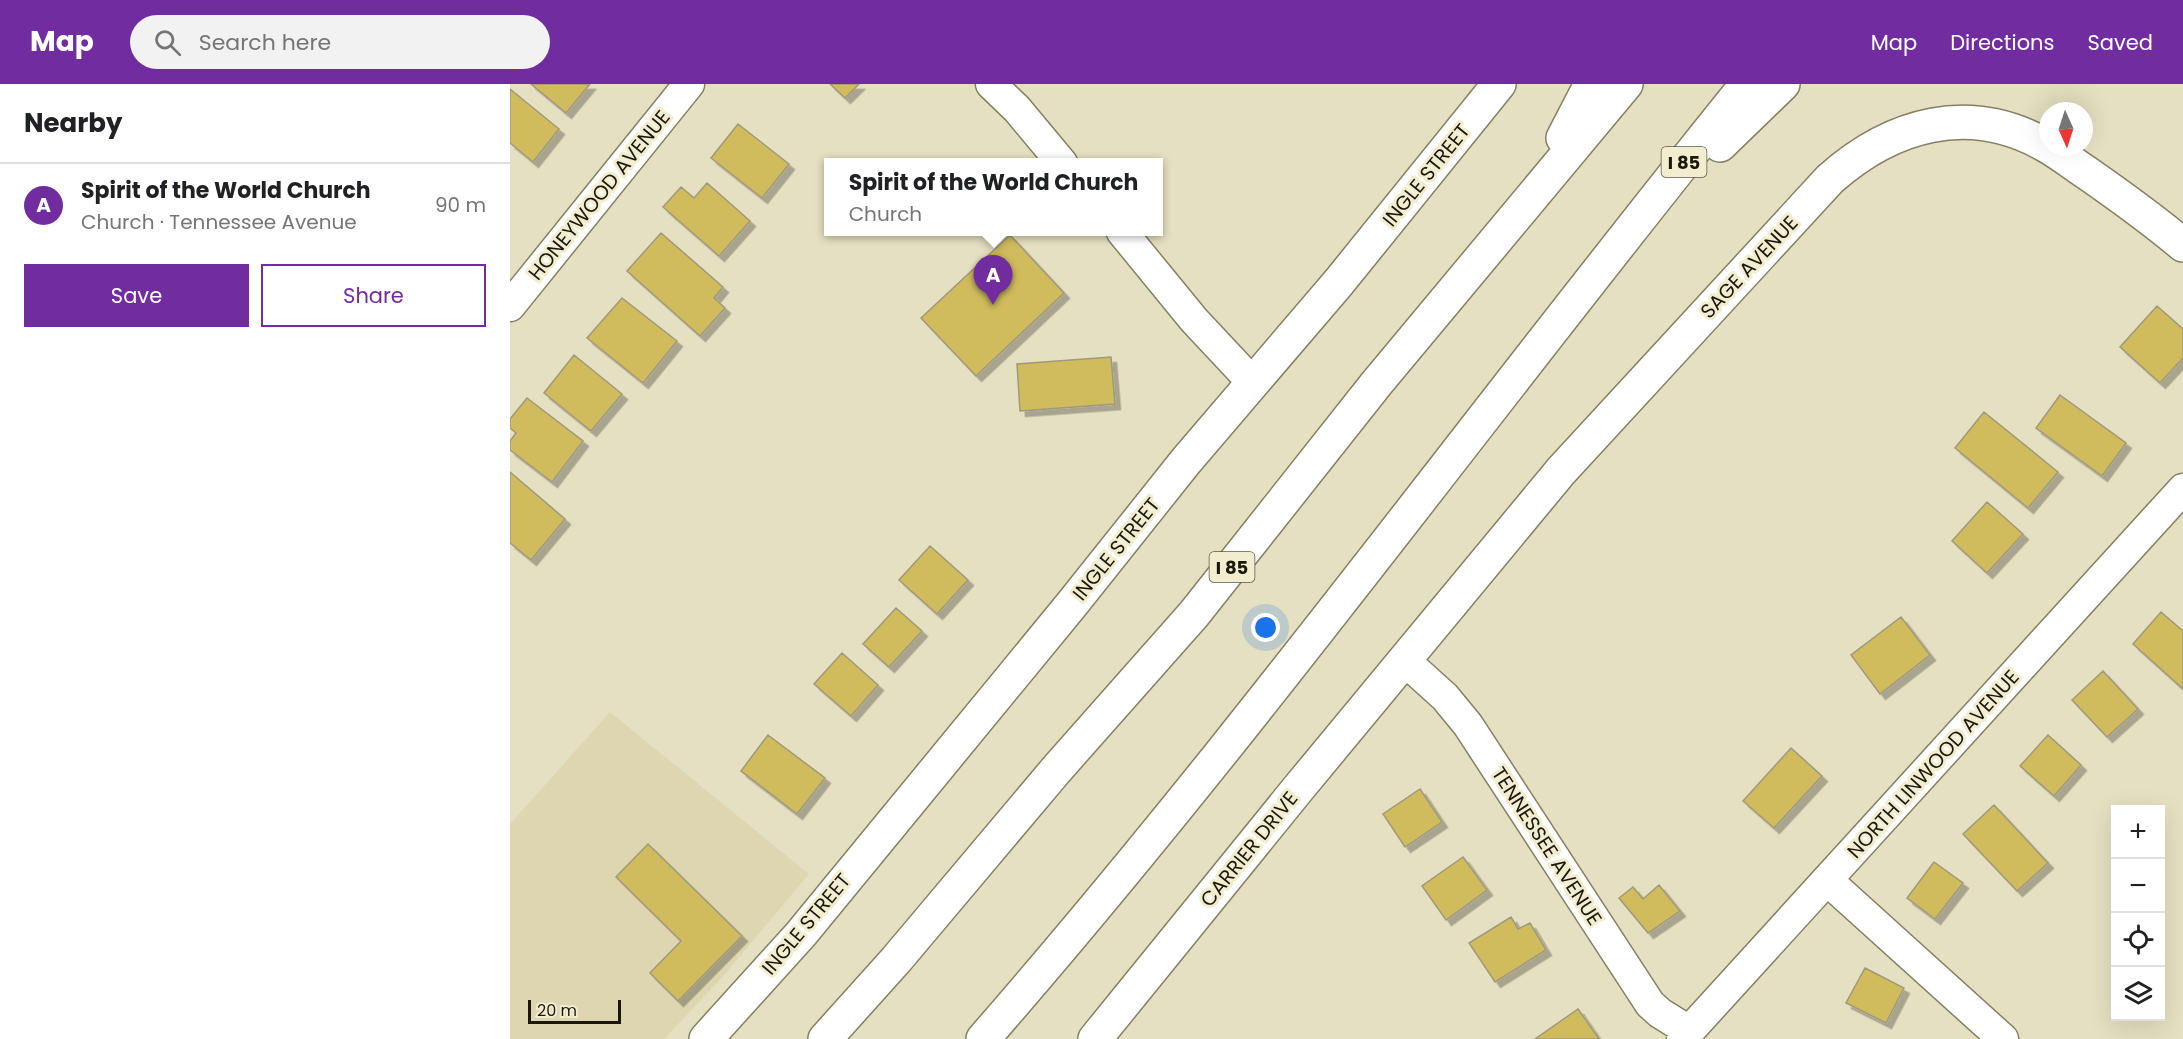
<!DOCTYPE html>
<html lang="en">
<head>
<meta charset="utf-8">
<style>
  :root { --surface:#fff; --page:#f2f2f2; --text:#202124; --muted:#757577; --line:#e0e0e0; --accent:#712ca0 }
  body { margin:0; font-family:Poppins,sans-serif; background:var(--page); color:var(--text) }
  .controls { position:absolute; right:18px; bottom:18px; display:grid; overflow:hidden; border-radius:0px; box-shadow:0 6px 24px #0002 }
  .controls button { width:54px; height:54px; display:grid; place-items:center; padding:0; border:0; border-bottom:2px solid var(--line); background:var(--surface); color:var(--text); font:30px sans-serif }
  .compass { position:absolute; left:1529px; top:18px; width:54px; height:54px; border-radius:50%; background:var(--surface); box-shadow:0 6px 24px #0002; rotate:177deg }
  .scale { position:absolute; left:18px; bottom:15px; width:93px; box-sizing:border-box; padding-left:6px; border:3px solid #1a180e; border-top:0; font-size:16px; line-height:21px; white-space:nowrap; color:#1a180e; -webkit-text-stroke:4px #f3edcf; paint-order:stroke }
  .you { position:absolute; left:756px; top:544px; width:21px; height:21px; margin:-15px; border:4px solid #fff; border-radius:50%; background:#1a73e8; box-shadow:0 0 0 9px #1a73e833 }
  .badge { display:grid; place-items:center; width:39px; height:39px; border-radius:50%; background:var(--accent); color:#fff; font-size:20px; font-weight:700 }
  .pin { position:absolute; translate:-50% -50px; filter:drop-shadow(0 2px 3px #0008) }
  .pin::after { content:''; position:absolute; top:32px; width:21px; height:18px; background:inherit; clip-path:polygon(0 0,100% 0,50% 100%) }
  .popup { position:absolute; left:314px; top:74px; width:339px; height:78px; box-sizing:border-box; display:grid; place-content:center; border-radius:0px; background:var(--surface); filter:drop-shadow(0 2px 4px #0005); font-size:20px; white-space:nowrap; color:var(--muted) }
  .popup b { font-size:22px; color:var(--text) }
  .popup::after { content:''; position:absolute; left:50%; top:100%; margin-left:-12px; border:12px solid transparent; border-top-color:var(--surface) }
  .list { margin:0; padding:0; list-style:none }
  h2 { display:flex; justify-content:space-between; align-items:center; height:78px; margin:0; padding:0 24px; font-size:26px }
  h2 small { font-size:20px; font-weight:400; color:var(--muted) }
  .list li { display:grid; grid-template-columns:39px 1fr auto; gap:18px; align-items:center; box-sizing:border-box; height:84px; padding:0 24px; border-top:2px solid var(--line) }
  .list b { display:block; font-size:22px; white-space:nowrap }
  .list p { margin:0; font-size:20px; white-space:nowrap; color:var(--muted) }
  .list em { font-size:20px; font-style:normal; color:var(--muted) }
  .actions { display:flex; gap:12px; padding:18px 24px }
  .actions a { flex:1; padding:14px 0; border:2px solid var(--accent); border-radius:0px; text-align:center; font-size:21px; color:var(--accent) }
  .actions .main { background:var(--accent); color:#fff }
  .icon { flex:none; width:33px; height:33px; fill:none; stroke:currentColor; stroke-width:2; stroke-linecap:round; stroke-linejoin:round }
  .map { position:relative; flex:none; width:1673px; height:955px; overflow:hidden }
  header { display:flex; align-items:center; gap:36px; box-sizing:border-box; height:84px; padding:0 30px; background:var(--accent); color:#fff }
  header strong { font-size:28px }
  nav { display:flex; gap:33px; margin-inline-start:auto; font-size:21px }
  .search { width:420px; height:54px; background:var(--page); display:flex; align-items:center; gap:15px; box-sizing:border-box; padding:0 21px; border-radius:33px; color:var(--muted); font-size:22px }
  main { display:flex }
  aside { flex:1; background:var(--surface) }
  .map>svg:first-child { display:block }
</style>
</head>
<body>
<header>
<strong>Map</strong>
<div class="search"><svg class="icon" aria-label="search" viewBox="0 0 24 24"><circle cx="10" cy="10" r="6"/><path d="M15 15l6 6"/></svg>Search here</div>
<nav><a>Map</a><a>Directions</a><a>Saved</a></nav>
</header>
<main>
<aside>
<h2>Nearby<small></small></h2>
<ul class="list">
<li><span class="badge">A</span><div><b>Spirit of the World Church</b><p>Church · Tennessee Avenue</p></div><em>90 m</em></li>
</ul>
<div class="actions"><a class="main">Save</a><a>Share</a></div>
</aside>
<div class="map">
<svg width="1673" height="955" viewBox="0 0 1673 955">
  <defs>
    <filter id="shadow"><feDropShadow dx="5.5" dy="5.5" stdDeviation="0" flood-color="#0004"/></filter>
  </defs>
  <rect width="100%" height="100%" fill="#e6e0c2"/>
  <path fill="#ded6b1" d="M100,628l199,162 -90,107 -55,58h-154v-215z"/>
  <path fill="#d0bc5b" stroke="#9f997d" stroke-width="1.5" filter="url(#shadow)" d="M21,0h59l-24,29z
    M320,0h29l-14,14z
    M0,5l49,40 -26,33 -23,-19z
    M228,40l51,40 -27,34 -51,-40z
    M197,99l43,38 -31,35 -56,-49 18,-20 13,11z
    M151,149l62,54 -9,11 11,10 -25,28 -73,-65z
    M500,151l54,58 -88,83 -55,-58z
    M112,214l55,43 -34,42 -56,-45z
    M1647,222l26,23v29l-23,25 -40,-36z
    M64,271l48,39 -31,37 -47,-38z
    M601,273l4,47 -95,7 -3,-47z
    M1550,311l66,48 -24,33 -66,-48z
    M17,314l56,43 -31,41 -42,-32v-9l6,-8 -6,-5v-9z
    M1474,328l74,60 -30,36 -73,-60z
    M0,388l55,47 -34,41 -21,-17z
    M1477,418l36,32 -36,39 -35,-32z
    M420,462l38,34 -31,34 -38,-34z
    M386,524l26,23 -33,36 -26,-23z
    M1651,528l22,19v58l-50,-45z
    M1391,533l29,38 -50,39 -29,-39z
    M332,569l36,32 -27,31 -37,-32z
    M1593,587l35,38 -31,28 -35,-37z
    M258,651l57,43 -28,36 -56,-43z
    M1538,651l33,30 -27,31 -34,-30z
    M1281,664l31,28 -48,52 -31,-27z
    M910,705l22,33 -37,25 -22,-33z
    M1484,721l54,58 -31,28 -54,-57z
    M138,760l94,92 -64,65 -28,-28 31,-32 -65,-64z
    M953,773l24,33 -41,30 -24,-34z
    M1424,778l29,21 -28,36 -28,-21z
    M1149,801l21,26 -32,22 -29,-35 14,-11 10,12z
    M1001,833l7,12 12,-6 16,27 -51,32 -26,-39z
    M1355,884l39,20 -18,35 -40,-20z
    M1068,925l21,30h-64z"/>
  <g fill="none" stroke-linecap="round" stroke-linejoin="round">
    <g stroke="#857f64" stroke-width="33">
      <path id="minor" d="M481,0l26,25 45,54
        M612,148l72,88 59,63
        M0,222l179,-222
        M894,576l41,37 23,28 182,279 10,9 29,18
        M1317,796l176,159
        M1172,955l501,-550"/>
    </g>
    <g stroke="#857f64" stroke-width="36">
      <path id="tertiary" d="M196,955l95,-105 271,-330 114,-143 153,-179 160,-198
        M585,955l202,-249 264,-319 269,-292c62,-55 139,-77 215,-34 15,8 28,19 42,28 33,23 65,46 96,72"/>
    </g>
    <g stroke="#857f64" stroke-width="36">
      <path id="motorway" d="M1053,54l28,-54
        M1210,61l63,-61
        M315,955l71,-79 160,-190 138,-156 182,-230 250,-300
        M473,955c268,-307 507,-638 764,-955"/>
    </g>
    <use href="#minor" stroke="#fff" stroke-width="30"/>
    <use href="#tertiary" stroke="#fff" stroke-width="33"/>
    <use href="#motorway" stroke="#fff" stroke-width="33"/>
  </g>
  <g text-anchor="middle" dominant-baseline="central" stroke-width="6" stroke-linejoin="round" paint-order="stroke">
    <g fill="#f3edcf" stroke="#5b5848" stroke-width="1.5">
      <rect x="1151.5" y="63" width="45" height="30" rx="4.5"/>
      <rect x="699.5" y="468" width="45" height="30" rx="4.5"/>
    </g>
    <g font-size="18" font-weight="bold" fill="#1a180e">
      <text x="1174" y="78">I 85</text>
      <text x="722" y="483">I 85</text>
    </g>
    <g font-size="20" fill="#1a180e" stroke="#f3edcf">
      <text transform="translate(916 91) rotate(-51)">INGLE STREET</text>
      <text transform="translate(89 111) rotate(-51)">HONEYWOOD AVENUE</text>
      <text transform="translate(1239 183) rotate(-47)">SAGE AVENUE</text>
      <text transform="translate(606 465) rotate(-51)">INGLE STREET</text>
      <text transform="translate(1423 680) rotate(-48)">NORTH LINWOOD AVENUE</text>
      <text transform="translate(1037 762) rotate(57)">TENNESSEE AVENUE</text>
      <text transform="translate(739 765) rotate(-51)">CARRIER DRIVE</text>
      <text transform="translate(296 840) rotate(-50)">INGLE STREET</text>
    </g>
  </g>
</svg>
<div class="controls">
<button>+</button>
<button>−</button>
<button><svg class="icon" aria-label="locate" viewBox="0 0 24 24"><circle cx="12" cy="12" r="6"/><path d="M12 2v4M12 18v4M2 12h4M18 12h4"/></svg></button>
<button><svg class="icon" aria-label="layers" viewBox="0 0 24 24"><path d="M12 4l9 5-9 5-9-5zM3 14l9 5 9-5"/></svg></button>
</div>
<svg class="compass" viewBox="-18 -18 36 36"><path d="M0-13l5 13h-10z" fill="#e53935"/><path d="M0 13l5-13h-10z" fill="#757577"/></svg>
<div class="scale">20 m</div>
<div class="you"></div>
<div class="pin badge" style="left:483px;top:221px">A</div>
<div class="popup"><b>Spirit of the World Church</b>Church</div>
</div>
</main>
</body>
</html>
